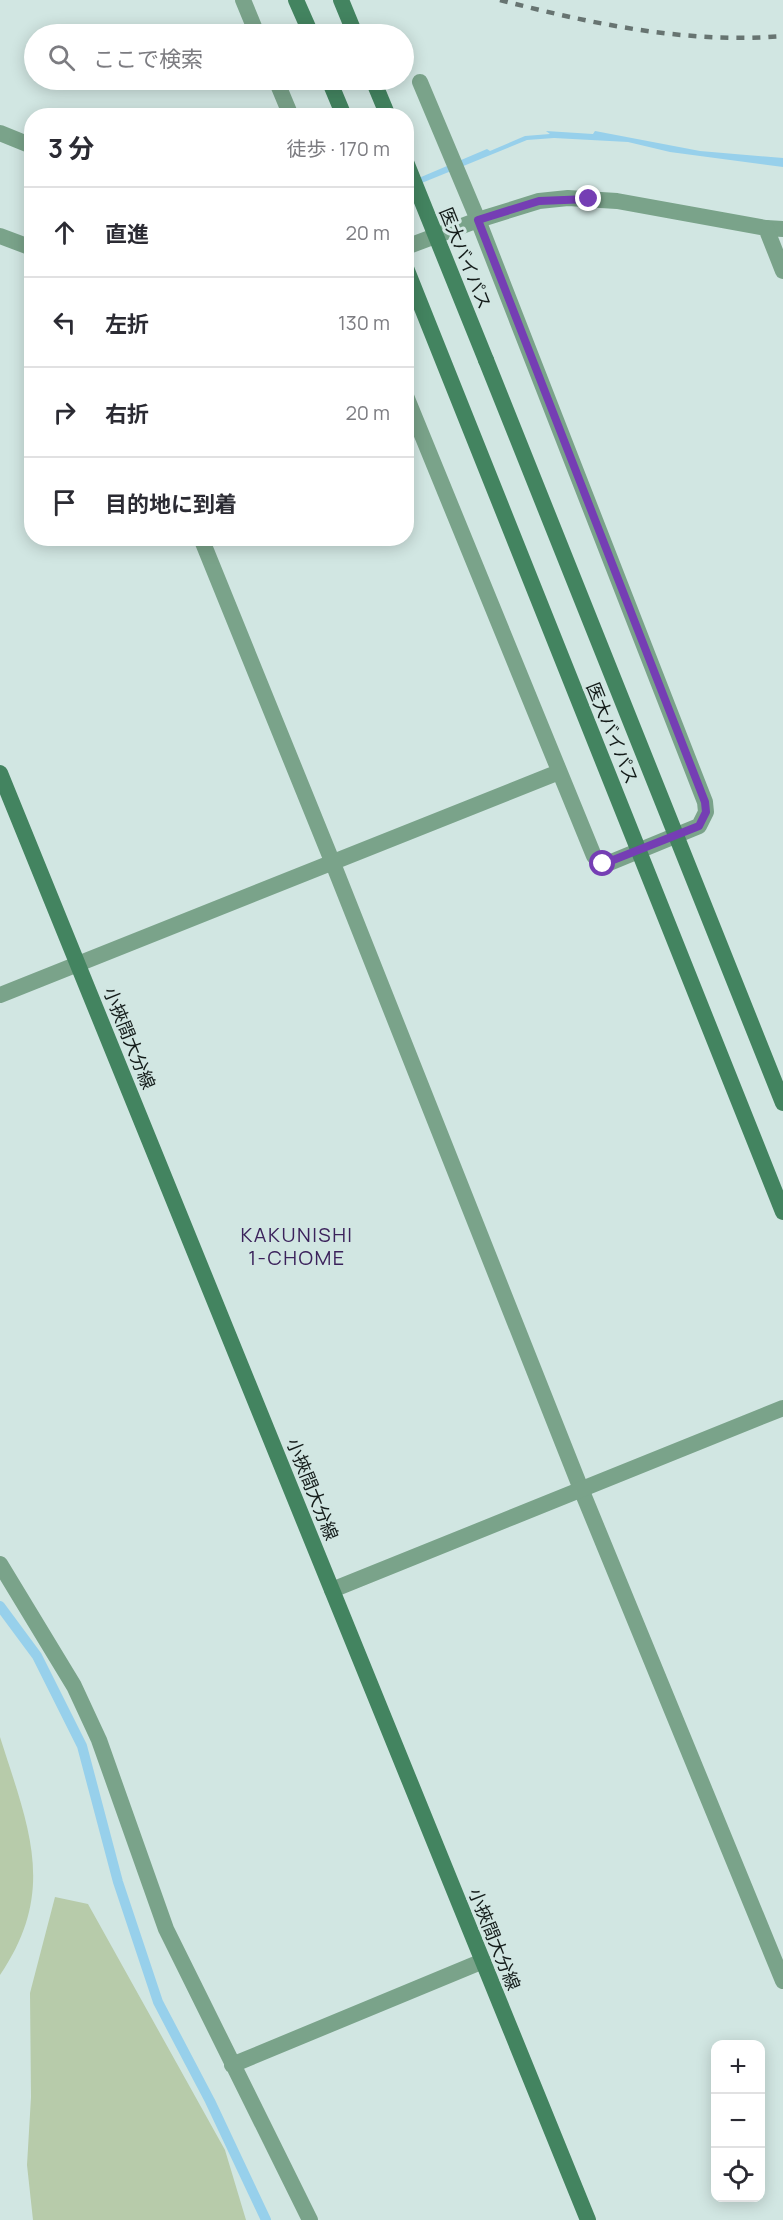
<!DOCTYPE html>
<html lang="ja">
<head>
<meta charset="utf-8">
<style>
  :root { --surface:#fff; --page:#f2f2f3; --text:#2b2b33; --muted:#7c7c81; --line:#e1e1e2 }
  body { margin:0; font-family:Manrope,"Noto Sans JP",sans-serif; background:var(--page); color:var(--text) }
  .controls { position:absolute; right:18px; bottom:18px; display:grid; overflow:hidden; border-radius:12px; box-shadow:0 3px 15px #0003 }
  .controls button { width:54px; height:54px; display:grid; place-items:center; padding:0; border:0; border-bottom:2px solid var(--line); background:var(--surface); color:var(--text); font:30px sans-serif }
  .stop { position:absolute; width:18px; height:18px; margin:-14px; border:4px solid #753eb4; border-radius:50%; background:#fff }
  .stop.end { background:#753eb4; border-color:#fff; box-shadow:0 2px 6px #0008 }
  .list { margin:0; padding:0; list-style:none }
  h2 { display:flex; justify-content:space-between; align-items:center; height:78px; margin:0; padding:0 24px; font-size:26px }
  h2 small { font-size:20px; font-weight:400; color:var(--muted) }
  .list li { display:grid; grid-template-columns:39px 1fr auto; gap:18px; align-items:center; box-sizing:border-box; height:90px; padding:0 24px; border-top:2px solid var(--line) }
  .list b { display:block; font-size:22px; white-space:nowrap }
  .list em { font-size:20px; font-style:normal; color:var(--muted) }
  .icon { flex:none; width:33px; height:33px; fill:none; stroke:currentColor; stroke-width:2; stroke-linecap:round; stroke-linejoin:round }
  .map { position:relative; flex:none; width:783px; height:2220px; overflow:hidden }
  .search { position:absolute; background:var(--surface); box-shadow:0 3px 15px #0003; left:24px; top:24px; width:390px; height:66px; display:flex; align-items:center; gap:15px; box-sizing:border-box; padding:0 21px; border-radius:33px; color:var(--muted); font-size:22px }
  .panel { position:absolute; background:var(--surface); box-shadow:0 3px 15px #0003; left:24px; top:108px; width:390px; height:438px; border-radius:24px }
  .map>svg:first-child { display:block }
</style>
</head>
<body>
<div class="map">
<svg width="783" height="2220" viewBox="0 0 783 2220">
  <rect width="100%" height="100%" fill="#d1e6e2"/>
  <path fill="#b7cbaa" d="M0,1737c28,89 58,153 0,238z
    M55,1897l33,7 137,246 21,70h-213l-6,-55 4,-68 -1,-104z"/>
  <path fill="#97d0eb" d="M546,131l47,3 2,-3 105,20 83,7v9l-113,-15 -42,-10 -74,-4 -27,2 -120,49v-6l80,-34 3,2 35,-15 25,-2z"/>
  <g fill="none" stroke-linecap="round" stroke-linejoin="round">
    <path stroke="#97d0eb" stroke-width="10" d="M0,1606l37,50 45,90 36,136 40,120 52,99 56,119"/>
    <path stroke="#7aa38a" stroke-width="16" d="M243,0l14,34
      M276,80l15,36
      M0,133l32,13
      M766,228l17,1
      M0,236l32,12
      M406,247l72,-27
      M406,396l188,460 9,8 6,-1 90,-37 7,-14 -1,-10 -227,-582 -58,-138
      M201,538l131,323 249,628 202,492
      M0,995l559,-223
      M0,1564l74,122 25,54 67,189 144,291
      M232,2065l251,-104"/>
    <path stroke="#7aa38a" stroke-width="16" d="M478,220l61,-19 29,-3 49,3 149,27 17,43
      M332,1590l451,-182"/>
    <path stroke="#438460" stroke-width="16" d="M296,0l15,34
      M341,0l14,34
      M329,80l15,36
      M373,80l15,36
      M406,268l377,944
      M486,360l297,743
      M0,773l588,1447"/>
    <path stroke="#677471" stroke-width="4.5" stroke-dasharray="8 8" stroke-linecap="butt" d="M500,0c92,24 188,44 283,36"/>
    <path stroke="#438460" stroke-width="16" d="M406,162l80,198"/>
  </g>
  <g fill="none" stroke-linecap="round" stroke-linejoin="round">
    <path stroke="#753eb4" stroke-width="8" d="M589,199l-50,2 -61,19 227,582 1,10 -7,14 -96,38"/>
  </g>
  <g text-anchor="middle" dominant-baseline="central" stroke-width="6" stroke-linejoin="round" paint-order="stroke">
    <g font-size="18" fill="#131b19" stroke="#d1e6e2">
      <text transform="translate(466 258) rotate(68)">医大バイパス</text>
      <text transform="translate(613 733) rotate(68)">医大バイパス</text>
      <text transform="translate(130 1038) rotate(68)">小挾間大分線</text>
      <text transform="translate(313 1489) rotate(68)">小挾間大分線</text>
      <text transform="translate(495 1939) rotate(68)">小挾間大分線</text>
    </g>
    <g font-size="20" letter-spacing="1.5" fill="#3b225b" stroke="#d1e6e2">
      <text x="297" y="1234">KAKUNISHI<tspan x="297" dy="23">1-CHOME</tspan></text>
    </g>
  </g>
</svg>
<div class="controls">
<button>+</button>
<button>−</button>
<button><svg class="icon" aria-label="locate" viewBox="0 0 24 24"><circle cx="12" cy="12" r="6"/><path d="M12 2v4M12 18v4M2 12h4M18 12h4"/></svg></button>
</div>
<div class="stop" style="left:603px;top:864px"></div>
<div class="stop end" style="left:589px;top:199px"></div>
<div class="search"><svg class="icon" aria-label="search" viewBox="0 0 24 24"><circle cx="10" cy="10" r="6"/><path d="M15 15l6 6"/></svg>ここで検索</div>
<section class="panel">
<h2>3 分<small>徒歩 · 170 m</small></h2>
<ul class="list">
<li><svg class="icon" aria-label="ahead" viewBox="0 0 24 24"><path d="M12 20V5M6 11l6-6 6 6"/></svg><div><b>直進</b></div><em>20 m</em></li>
<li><svg class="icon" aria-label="left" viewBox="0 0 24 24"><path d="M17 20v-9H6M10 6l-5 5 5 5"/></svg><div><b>左折</b></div><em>130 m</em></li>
<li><svg class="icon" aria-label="right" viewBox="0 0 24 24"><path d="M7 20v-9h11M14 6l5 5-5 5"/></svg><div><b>右折</b></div><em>20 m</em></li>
<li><svg class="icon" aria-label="arrive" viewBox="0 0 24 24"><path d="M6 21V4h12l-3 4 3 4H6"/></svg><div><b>目的地に到着</b></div></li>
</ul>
</section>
</div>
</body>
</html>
